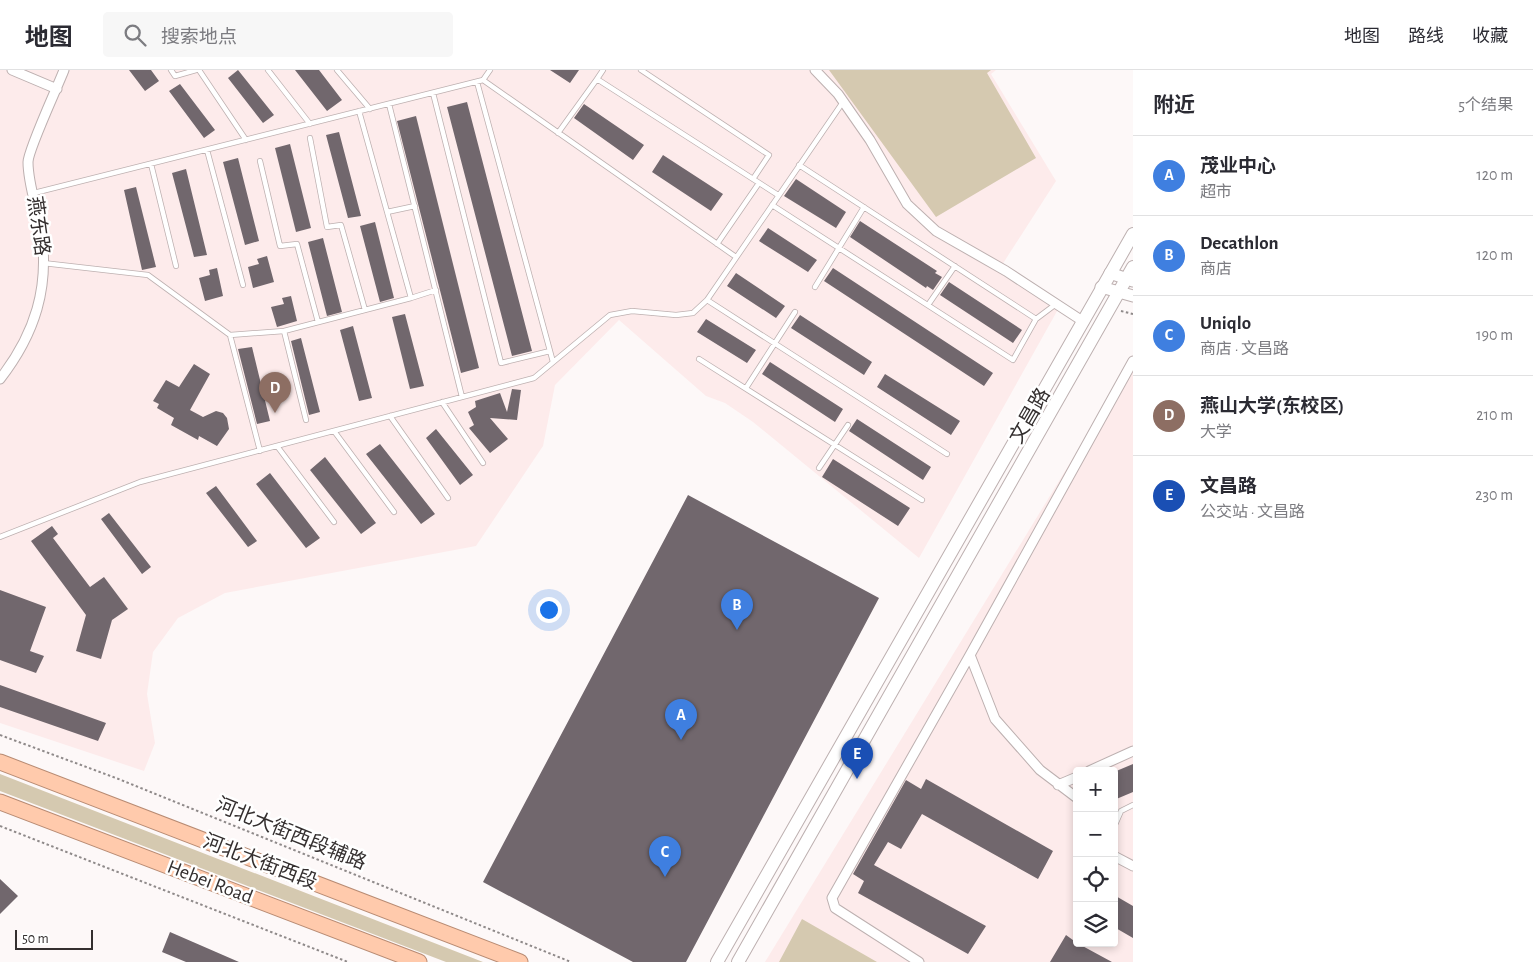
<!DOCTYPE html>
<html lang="zh">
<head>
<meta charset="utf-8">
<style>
  :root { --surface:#fff; --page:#f7f7f7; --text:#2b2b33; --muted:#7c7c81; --line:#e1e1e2; --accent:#111827 }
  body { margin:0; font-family:"Alegreya Sans","Noto Sans SC",sans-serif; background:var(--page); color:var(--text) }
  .controls { position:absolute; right:15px; bottom:15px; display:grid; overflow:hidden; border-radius:5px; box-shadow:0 2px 8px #0003 }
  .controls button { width:45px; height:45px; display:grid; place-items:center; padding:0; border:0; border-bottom:1px solid var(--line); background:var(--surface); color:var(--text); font:25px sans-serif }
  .scale { position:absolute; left:15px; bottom:12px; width:78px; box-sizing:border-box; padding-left:5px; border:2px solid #342f2f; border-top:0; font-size:14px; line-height:18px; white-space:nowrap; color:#342f2f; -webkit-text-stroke:4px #fff; paint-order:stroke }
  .you { position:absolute; left:548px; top:539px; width:18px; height:18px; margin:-12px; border:4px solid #fff; border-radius:50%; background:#1a73e8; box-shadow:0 0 0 8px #1a73e833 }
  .badge { display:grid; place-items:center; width:32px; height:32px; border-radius:50%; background:var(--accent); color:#fff; font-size:16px; font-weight:700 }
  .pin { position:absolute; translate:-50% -41px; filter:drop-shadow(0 1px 2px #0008) }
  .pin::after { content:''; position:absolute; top:26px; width:18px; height:15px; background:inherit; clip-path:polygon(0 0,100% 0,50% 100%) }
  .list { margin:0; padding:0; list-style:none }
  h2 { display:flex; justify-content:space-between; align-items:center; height:65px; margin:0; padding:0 20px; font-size:21px }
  h2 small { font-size:16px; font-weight:400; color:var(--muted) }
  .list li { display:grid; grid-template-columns:32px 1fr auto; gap:15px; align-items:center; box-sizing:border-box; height:80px; padding:0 20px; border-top:1px solid var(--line) }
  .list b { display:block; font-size:19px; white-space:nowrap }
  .list p { margin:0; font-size:16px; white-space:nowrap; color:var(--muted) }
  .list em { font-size:16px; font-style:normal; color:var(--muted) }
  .icon { flex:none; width:28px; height:28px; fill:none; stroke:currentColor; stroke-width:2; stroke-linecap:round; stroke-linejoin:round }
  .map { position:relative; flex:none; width:1133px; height:892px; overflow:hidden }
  header { display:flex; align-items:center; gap:30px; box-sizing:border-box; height:70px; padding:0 25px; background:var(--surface); border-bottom:1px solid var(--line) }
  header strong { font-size:24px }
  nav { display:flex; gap:28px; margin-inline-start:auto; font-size:18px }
  .search { width:350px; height:45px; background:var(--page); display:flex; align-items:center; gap:12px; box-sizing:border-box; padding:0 18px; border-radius:5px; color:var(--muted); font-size:19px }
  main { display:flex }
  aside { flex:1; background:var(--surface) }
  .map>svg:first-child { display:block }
</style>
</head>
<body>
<header>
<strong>地图</strong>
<div class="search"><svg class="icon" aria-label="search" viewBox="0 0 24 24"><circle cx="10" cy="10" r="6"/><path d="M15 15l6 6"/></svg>搜索地点</div>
<nav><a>地图</a><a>路线</a><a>收藏</a></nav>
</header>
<main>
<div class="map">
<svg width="1133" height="892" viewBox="0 0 1133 892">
  <rect width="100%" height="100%" fill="#fdf8f8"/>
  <path fill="#fdebeb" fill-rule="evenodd" d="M0,0h996l-5,4 65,107 -54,84 59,39 -142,254 -166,-136 -28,-19 -19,-7 -87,-76 -64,65 -12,61 -67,100 -251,47 -47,25 -25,34 -6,42 8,49 -11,28 -144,-48z
    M1133,290v602h-368zM1077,701h37v172h-37z"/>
  <path fill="#d5c9b0" d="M829,0h162l-4,3 49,85 -100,59z
    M0,704l483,188h-37l-446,-171z
    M802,849l75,43h-98z"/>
  <path fill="#71676d" d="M129,0h22l8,11 -14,10z
    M238,0l36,45 -11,8 -35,-45z
    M295,0h24l23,30 -15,11z
    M550,0h29l-9,13z
    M180,14l35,46 -11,8 -35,-47z
    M467,32l65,249 -20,5 -65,-249z
    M584,34l60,41 -11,15 -59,-42z
    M416,46l63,252 -18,5 -64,-252z
    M339,62l22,84 -13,2 -22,-83z
    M290,74l21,84 -15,4 -21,-84z
    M663,85l60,39 -12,17 -59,-39z
    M238,88l21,83 -14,4 -22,-83z
    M186,99l21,86 -13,2 -22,-84z
    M796,109l50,33 -10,16 -52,-32z
    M136,117l20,80 -14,3 -18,-80z
    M860,151l77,50 -2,2 7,4 -9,13 -6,-4 -1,2 -76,-51z
    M375,152l19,76 -14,4 -20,-76z
    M768,158l49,32 -9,12 -49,-31z
    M323,168l19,74 -15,4 -19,-74z
    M267,186l7,26 -21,6 -5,-21 11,-3 -2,-5z
    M217,198l6,28 -18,5 -6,-23 11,-3 -1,-5z
    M833,198l160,105 -9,13 -160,-105z
    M736,203l49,33 -9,12 -49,-32z
    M949,212l73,48 -9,13 -73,-48z
    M291,226l6,25 -20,6 -6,-20 13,-3 -2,-6z
    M405,244l19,72 -14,3 -18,-72z
    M800,245l72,47 -8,13 -73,-47z
    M706,249l50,31 -9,13 -50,-31z
    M353,256l19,72 -13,3 -19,-71z
    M301,268l19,74 -11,3 -18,-74z
    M252,277l18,74 -13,3 -19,-75z
    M770,292l73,47 -8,13 -73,-48z
    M194,294l16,10 -20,36 13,7 13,-6 7,2 4,5 2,11 -12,17 -18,-10 -1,4 -27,-15 3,-7 -17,-10 2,-4 -6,-3 13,-21 13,7z
    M885,304l75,47 -9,14 -74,-48z
    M512,319l9,1 -4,30 -27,-2 18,21 -18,14 -21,-25 5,-3 -6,-13 8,-5 -1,-6 25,-8 7,19z
    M857,349l74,48 -8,13 -74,-49z
    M436,359l37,46 -13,10 -34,-47z
    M380,374l55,70 -14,10 -55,-70z
    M325,387l51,66 -15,11 -51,-64z
    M833,389l77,49 -12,18 -76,-49z
    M270,403l50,65 -14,10 -50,-64z
    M216,416l41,55 -9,6 -42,-54z
    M688,425l191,103 -193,364h-53l-150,-80z
    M109,443l42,54 -9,7 -41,-55z
    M52,456l6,8 -5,4 37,49 14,-10 24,32 -16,11 -11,39 -25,-8 10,-36 -55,-74z
    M0,520l46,17 -16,44 14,5 -8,17 -36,-13z
    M0,615l106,38 -8,18 -98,-34z
    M1133,694v28l-19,8v-28z
    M926,709l127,72 -15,28 -116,-65 -21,35 -13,-7 -14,23 112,61 -18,28 -110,-61 6,-12 -11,-7 53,-94 15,9z
    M0,809l18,17 -18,18z
    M1114,825l19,11v32l-19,-11z
    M170,862l69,30h-53l-24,-10z
    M1066,865l11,8 35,19h-62z"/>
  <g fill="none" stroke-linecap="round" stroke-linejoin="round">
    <g stroke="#bdb0b0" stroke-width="6">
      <path id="service" d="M171,0l4,6 21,-6
        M199,0l47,70
        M268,0l42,54
        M337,0l33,39
        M490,0l-7,10 253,177
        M603,0l-6,9 181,116
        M641,0l128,85 -16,24
        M477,12l76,280
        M433,23l68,270 49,-12
        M389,34l73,293
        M359,41l52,187 25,-8
        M558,63l39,-54
        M310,68l17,89 14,-2 24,85
        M207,80l36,135
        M260,91l20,85 17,-2 21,78
        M151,94l25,102
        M799,95l237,154
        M34,123l449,-113
        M772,135l241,155 23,-41 20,-15
        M387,142l28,-6
        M717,174l42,-61
        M43,193l105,12 82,60 30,116
        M815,217l49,-80
        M707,230l240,154
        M928,235l27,-39
        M284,261l127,-33
        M230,265l54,-4 22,89
        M699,289l223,141
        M746,318l49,-76
        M442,332l41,61
        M390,346l58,82
        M334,361l60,81
        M277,376l57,76
        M819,398l29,-43
        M0,467l140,-55 394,-104 76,-63 22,-4 44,4 17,-2 14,-13 136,-198
        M1114,757l7,-16 12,-6"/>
    </g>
    <g stroke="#bdb0b0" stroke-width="11">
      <path id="minor" d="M12,0l45,19
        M815,0l23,24 32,46 37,64 29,27 70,40 78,51
        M0,309c35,-45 50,-92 41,-149 -4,-22 -13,-46 -13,-68 0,-12 30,-76 36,-92
        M970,585l25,64 45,51 37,28
        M1089,701l44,-20
        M1058,715l19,-8
        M1114,786l19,10
        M919,892l-84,-54 -3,-10 138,-243 163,-294"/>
    </g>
    <g stroke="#bdb0b0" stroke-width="13">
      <path id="tertiary" d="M1110,203l23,8
        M1101,217l32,9"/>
    </g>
    <g stroke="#bdb0b0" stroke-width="14">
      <path id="secondary" d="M717,892l416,-728
        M738,892l395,-695"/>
    </g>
    <g stroke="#b88b73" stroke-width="17">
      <path id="trunk" d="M0,692l520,200
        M0,732l419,160"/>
    </g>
    <path stroke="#8f8a8a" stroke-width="2" stroke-dasharray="2.5 2.5" stroke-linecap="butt" d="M1121,241l12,3
      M0,665l116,43 455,184
      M0,756l348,136"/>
    <use href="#service" stroke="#fff" stroke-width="4.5"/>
    <use href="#minor" stroke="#fff" stroke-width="9"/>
    <use href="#tertiary" stroke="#fff" stroke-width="11"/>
    <use href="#secondary" stroke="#fff" stroke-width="12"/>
    <use href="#trunk" stroke="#ffcaac" stroke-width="15"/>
  </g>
  <g text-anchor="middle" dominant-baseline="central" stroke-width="5" stroke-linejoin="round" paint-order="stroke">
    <g font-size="20" fill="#342f2f" stroke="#fff">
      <text transform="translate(38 156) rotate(82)">燕东路</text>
      <text transform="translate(1030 346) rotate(-60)">文昌路</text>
      <text transform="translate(291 764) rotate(22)">河北大街西段辅路</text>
      <text transform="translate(260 792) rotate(21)">河北大街西段</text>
      <text transform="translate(210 812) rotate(21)">Hebei Road</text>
    </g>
  </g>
</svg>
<div class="controls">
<button>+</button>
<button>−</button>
<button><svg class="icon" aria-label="locate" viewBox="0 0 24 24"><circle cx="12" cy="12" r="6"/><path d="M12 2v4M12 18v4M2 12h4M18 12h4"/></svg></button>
<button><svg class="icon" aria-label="layers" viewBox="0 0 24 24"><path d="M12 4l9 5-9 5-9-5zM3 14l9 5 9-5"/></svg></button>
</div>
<div class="scale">50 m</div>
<div class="you"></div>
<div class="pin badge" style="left:681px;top:670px;background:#3f7fe0">A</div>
<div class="pin badge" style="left:737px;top:560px;background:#3f7fe0">B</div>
<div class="pin badge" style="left:665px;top:807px;background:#3f7fe0">C</div>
<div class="pin badge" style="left:275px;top:343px;background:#8d6e63">D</div>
<div class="pin badge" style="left:857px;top:709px;background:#1a4fb4">E</div>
</div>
<aside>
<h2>附近<small>5个结果</small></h2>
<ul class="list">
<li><span class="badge" style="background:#3f7fe0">A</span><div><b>茂业中心</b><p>超市</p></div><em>120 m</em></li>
<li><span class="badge" style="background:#3f7fe0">B</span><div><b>Decathlon</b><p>商店</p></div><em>120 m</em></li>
<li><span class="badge" style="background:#3f7fe0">C</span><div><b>Uniqlo</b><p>商店 · 文昌路</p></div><em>190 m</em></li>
<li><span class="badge" style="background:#8d6e63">D</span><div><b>燕山大学(东校区)</b><p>大学</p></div><em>210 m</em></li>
<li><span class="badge" style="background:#1a4fb4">E</span><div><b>文昌路</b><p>公交站 · 文昌路</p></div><em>230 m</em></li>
</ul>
</aside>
</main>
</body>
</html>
